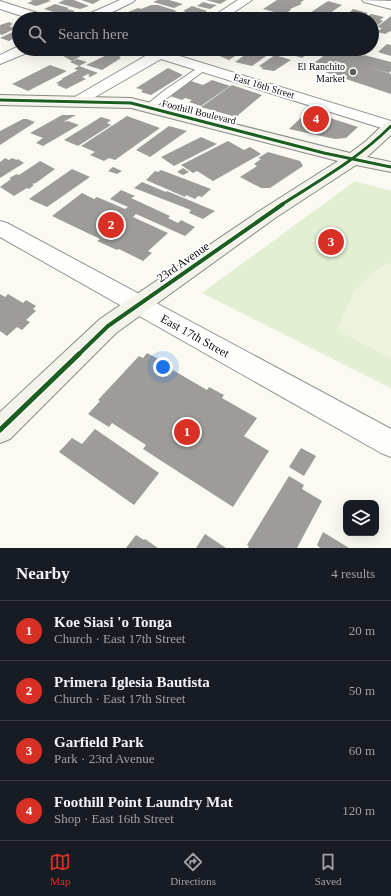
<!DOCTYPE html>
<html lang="en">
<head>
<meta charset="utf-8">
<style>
  :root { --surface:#171b24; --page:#242831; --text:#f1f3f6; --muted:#9ea1a6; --line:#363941; --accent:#d93025 }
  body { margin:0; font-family:Georgia,serif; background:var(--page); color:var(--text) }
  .controls { position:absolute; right:12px; bottom:12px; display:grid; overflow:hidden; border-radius:8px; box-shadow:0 4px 16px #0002 }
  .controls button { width:36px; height:36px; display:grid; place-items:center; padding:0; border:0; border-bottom:1px solid var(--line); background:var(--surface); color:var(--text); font:20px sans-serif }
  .you { position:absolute; left:163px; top:367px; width:14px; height:14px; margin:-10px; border:3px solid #fff; border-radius:50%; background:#1a73e8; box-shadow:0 0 0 6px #1a73e833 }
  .badge { display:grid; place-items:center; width:26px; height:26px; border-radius:50%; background:var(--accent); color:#fff; font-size:13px; font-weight:700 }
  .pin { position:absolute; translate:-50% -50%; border:2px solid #fff; box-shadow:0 1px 4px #0006 }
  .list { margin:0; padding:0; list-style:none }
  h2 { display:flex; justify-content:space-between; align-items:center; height:52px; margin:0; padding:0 16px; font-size:17px }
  h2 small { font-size:13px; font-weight:400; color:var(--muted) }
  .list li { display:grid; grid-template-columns:26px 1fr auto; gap:12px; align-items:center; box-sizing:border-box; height:60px; padding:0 16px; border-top:1px solid var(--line) }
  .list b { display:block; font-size:15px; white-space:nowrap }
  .list p { margin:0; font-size:13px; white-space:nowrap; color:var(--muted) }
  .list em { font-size:13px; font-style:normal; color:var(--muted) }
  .icon { flex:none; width:22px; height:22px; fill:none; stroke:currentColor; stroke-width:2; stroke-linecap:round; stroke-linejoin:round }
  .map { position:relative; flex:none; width:391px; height:548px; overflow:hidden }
  .search { position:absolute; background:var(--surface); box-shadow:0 4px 16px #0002; left:12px; right:12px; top:12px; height:44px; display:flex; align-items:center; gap:10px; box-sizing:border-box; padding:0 14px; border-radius:22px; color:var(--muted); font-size:15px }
  .sheet { height:292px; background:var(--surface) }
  nav { display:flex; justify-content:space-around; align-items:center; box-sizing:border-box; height:56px; border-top:1px solid var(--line); background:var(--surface); font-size:11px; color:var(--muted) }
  nav a { display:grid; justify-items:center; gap:2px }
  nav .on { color:var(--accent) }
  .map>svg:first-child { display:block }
</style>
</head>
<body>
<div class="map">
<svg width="391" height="548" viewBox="0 0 391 548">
  <rect width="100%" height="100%" fill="#faf9f2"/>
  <path fill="#e2efd3" d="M355,181l36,10v197l-189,-95z"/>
  <path fill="#ecf3dd" d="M391,263v96l-54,-29 17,-39 25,-24z"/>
  <path fill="#9d9c98" d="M30,0h18l3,1 -15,5 -9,-3 6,-2z
    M64,0h10l15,6 -9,3 -22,-6z
    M81,0h19l-7,4z
    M158,0h11l14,4 -9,4 -21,-6z
    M206,0h21l-7,4z
    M277,0h27l-4,3 2,1 -12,5 1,1 -5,3 -6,-1 -2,1 -15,-4z
    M328,1l14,4 -21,14 -19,-1z
    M203,2l7,2 7,1 -7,4 -13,-3z
    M55,4l14,4 -2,1 8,2 -9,5 -22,-7z
    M151,5h7l19,6 -21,8h-11l-19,-6 12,-5 3,1z
    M192,6l15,5 -15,8 -17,-1 11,-6 -3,-1z
    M353,9l15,4 -7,6 -20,-1 6,-6 2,1z
    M258,12l14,4 8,1 -3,2h-30z
    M371,14l13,3 -4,3 3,1 -5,4h-6v-6h-8z
    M391,16v15l-6,3 -8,-2 5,-4 -5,-1z
    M9,22l4,2 -4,2 7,2 -14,7 -2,-1v-9z
    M19,29v11l-5,-2 -5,3 -9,-3z
    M387,44l4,1v11l-13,-4z
    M52,49h38l1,1 -19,11 -9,-5 4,-3h-1l-6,3 -14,-4z
    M201,49h22l-9,6 -16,-4z
    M225,49h21l-17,11 -12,-5z
    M253,49h16l2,1 -3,1 4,1 -20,14 -17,-4z
    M296,49l13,4 -7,5 -12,-4z
    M317,49h27l19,7 1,-1 27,7v9l-2,2 -21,-6 23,7v20l-81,-27v-1l16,-12 -11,-3z
    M111,53l10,3 -2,1 2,1 -19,12 -16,-5z
    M275,55l16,5 -17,11 -13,-2 2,-1 -4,-2z
    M77,59l10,3 -8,4 -9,-4z
    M50,65l17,6 -39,20 -16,-7z
    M79,66l19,7 -8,4 -2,-1 2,-1 -2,-1 -6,3 4,2 -20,10 -9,-4 2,-1 -3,-1 7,-4h-2l17,-9 -4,-1z
    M168,68l15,7 -32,20 -10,-3 2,-2 -7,-2z
    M212,80l18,6 -29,20 -12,-4 3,-2 -7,-2 -3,2 -12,-4 21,-15 12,4z
    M232,85l30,10 -26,22 -35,-10z
    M308,111l50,16 -12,11 -11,1 -46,-10z
    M62,115h14l-13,7 5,-1 11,4 -36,21 -7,-3 7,-5 -13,-5z
    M127,116l33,12 -45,32 -6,-2 -5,3 -14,-6 5,-3 -14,-6z
    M101,117l10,3 -4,3 4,2 -33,21 -14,-6z
    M23,119h4l8,3 -2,1h1l-34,22v-14z
    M169,126l18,5 -37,26 -14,-7z
    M201,137l16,7 -43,22 -13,-9z
    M228,141l16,9 6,-3 11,7 -48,27 -16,-10 -4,2 -12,-8z
    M268,152l32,9 3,5 -33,22h-9l-21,-11 17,-11 -3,-2 7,-5 -3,-1z
    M5,158l4,2 3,-2 5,2 1,-1 6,4 -24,15v-16z
    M40,161l15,8 -19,14 -4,1 2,1 -5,4 -2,-1 -13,8 -14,-9 11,-8 -2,-1 8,-4 2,1z
    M113,167l9,4 -5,3 -9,-3z
    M183,168l6,4 -6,3 -6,-3z
    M72,169l18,8 -43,30 -18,-8z
    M161,170l50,19 -9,8 -4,-1 -3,3 -9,-4 -1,2 -39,-17 9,-9 3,1z
    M142,182l24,10 1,-1 48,20 -12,8 -14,-6 2,-3 -57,-22z
    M121,190l14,6 -4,2 39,18 -2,2 10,5 3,-3 14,7 -10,9 -49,-22 -3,3 35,16 -20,18 4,2 -9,8 -24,-12 -2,1 -20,-9 3,-2 -48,-23 30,-23 12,6 3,-2 28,12 3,-2 -18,-8z
    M0,294l5,3 3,-3 15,9 3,-3 10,6 -3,3 3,2 -10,9 4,2 -8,8 -5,-3 -10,9 -7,-5z
    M147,353l21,11 -2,2 41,24 2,-3 15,8 -2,3 35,20 -13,18 25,15 -36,56 -90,-58 3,-4 -34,-22 -3,4 -21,-13 12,-13 -2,-1 41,-44 4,2z
    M95,429l64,44 -25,32 -75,-53 13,-14 10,6z
    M301,448l15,8 -12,20 -15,-9z
    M289,476l15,9 -2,4 20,12 -25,47h-49l1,-2 -2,-1z
    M323,532l26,16h-29l-3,-3z
    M205,534l21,14h-30z
    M136,535l8,5 1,-1 13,9h-32z"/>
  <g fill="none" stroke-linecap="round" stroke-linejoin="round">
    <g stroke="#949390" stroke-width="2">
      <path id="lane" d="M202,65h3l4,2 -58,43h-6l-1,-2 1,-2 20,-16z"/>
    </g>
    <g stroke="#949390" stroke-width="2">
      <path id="street" d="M120,0h15l-2,2 -35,17h-16l2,-3z
        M238,0h14l-28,19h-15z
        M362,0l29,1v8l-27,-7z
        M0,1l47,15 2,3h-18l-31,-10z
        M19,46v3h12l-2,3 -29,12v-9z
        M130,49h39l2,2 -1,2 221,68v10l-230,-72 -78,45 -5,2 -5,-2 -3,-3 3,-3 74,-43 -15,-3z
        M0,221l7,2 384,206v28l-10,-4 -381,-216z"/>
    </g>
    <g stroke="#8a8a87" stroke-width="2">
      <path id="secondary" d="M0,95l131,3 219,55 16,-12 19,-18 6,-2v14l-24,22 24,5v10l-35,-7 -81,53 -159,115 -106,106 -10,4v-31l100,-93 161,-109 77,-49 -207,-53 -131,-3z"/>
    </g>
    <use href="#lane" fill="#fefefd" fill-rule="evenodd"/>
    <use href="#street" fill="#fefefd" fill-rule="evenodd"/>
    <use href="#secondary" fill="#f4f3ea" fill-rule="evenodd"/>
    <g stroke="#fff" stroke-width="5">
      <path id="cycleway-far2" d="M0,100l131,3 193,50 67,14
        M281,205c39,-25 77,-46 110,-79"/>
    </g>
    <g stroke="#fff" stroke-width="6">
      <path id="cycleway-far1" d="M78,355l30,-29 175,-122"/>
    </g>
    <g stroke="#fff" stroke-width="8">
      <path id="cycleway" d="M0,430l79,-76"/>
    </g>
    <use href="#cycleway-far2" stroke="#1b5e20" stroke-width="3"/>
    <use href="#cycleway-far1" stroke="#1b5e20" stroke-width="4"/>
    <use href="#cycleway" stroke="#1b5e20" stroke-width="5"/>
  </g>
  <circle fill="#60605d" stroke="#fff" stroke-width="1.5" cx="353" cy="72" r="4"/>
  <g text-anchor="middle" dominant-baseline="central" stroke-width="4" stroke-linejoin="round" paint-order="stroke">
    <g font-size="10" fill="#0d0d0d" stroke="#fff" text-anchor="end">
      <text x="345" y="66">El Ranchito<tspan x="345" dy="12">Market</tspan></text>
    </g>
    <g font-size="10" fill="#0d0d0d" stroke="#fff">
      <text transform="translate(264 86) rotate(17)">East 16th Street</text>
      <text transform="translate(199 112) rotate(14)">Foothill Boulevard</text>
    </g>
    <g font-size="12" fill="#0d0d0d" stroke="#fff">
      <text transform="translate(183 262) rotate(-35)">23rd Avenue</text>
      <text transform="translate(195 336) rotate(29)">East 17th Street</text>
    </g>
  </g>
</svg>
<div class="controls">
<button><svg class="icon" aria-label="layers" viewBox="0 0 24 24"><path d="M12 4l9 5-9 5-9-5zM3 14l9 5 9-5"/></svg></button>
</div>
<div class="you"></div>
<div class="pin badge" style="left:187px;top:432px">1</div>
<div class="pin badge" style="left:111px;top:225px">2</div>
<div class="pin badge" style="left:331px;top:242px">3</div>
<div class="pin badge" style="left:316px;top:119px">4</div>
<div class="search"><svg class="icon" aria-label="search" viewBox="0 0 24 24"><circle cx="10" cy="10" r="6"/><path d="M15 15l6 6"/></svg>Search here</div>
</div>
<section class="sheet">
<h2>Nearby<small>4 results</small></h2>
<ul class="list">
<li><span class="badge">1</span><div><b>Koe Siasi 'o Tonga</b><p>Church · East 17th Street</p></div><em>20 m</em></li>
<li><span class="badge">2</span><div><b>Primera Iglesia Bautista</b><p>Church · East 17th Street</p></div><em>50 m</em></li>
<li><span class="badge">3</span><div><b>Garfield Park</b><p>Park · 23rd Avenue</p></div><em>60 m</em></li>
<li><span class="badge">4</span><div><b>Foothill Point Laundry Mat</b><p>Shop · East 16th Street</p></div><em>120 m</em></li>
</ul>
</section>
<nav>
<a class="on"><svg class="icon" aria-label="map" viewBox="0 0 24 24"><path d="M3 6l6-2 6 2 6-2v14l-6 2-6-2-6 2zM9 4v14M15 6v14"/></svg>Map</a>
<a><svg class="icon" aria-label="directions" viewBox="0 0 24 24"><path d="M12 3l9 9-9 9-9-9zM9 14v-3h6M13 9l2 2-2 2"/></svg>Directions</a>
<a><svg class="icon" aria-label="saved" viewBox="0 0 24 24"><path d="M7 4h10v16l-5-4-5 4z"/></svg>Saved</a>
</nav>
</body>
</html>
